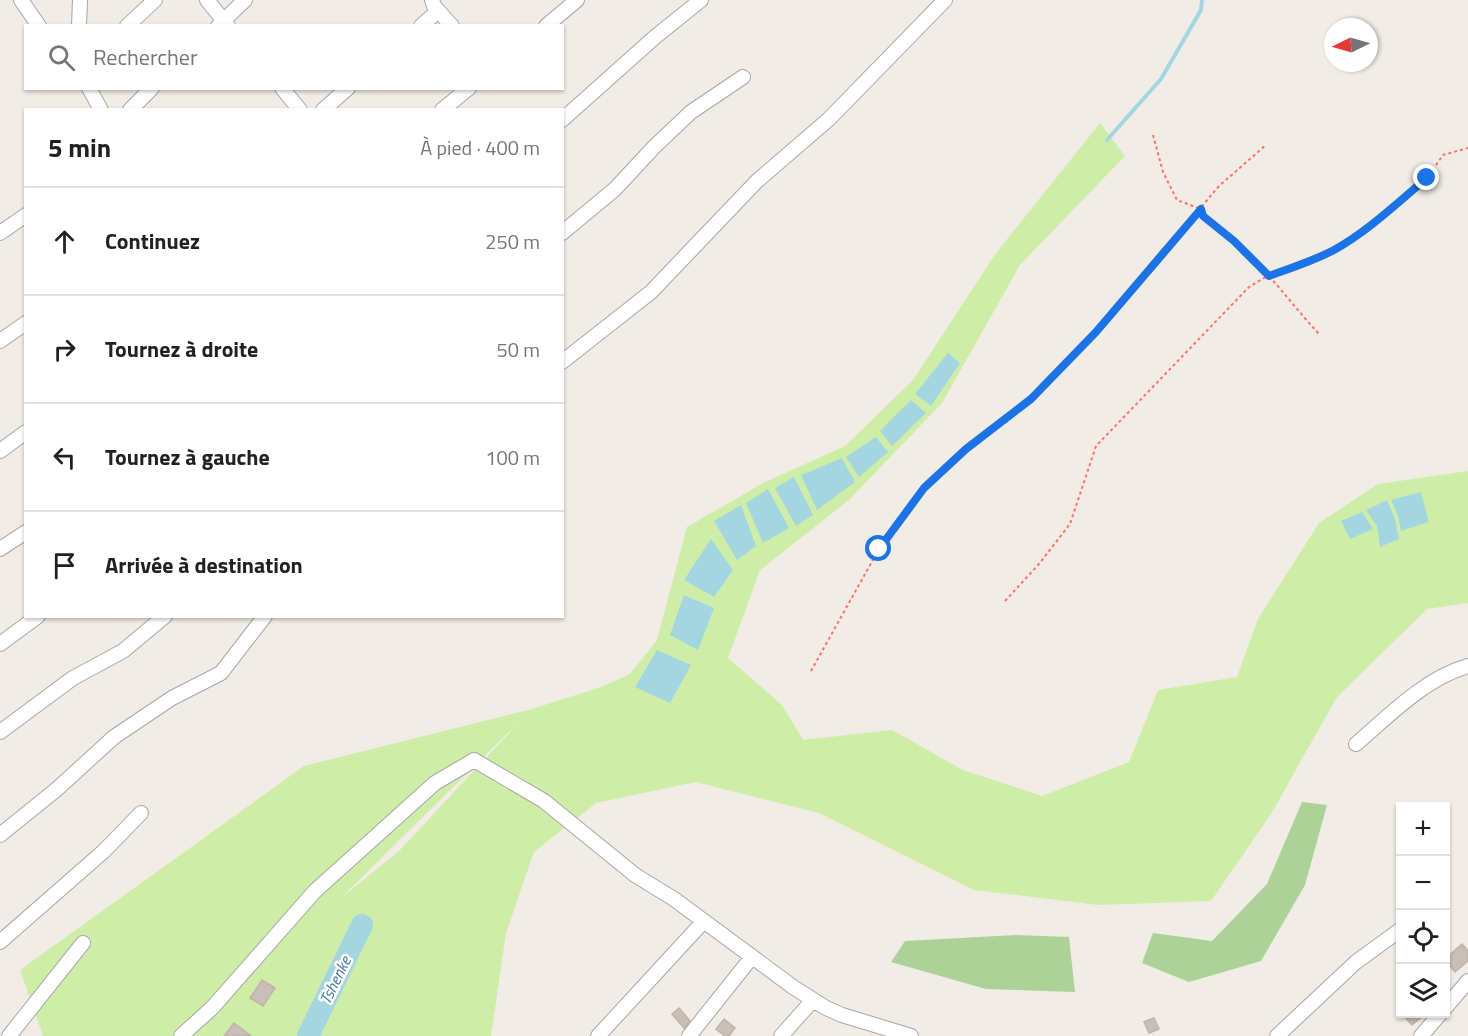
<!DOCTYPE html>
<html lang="fr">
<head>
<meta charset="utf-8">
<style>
  :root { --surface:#fff; --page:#f2f2f2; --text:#202124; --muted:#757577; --line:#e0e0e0 }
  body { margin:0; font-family:"Titillium Web",sans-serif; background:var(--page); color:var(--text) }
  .controls { position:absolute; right:18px; bottom:18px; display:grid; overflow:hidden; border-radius:0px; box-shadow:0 2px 4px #0004 }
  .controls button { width:54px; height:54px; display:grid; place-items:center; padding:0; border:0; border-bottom:2px solid var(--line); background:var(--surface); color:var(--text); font:30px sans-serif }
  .compass { position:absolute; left:1324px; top:18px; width:54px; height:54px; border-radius:50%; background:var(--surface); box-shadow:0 2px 4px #0004; rotate:265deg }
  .stop { position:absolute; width:18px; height:18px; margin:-14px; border:4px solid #1a73e8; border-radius:50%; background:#fff }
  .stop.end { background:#1a73e8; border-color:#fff; box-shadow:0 2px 6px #0008 }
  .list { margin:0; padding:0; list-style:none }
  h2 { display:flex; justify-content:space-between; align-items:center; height:78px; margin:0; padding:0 24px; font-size:26px }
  h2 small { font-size:20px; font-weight:400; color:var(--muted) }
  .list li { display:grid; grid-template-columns:39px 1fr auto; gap:18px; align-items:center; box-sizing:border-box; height:108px; padding:0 24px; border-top:2px solid var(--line) }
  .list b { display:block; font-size:22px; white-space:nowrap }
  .list em { font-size:20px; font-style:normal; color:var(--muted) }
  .icon { flex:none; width:33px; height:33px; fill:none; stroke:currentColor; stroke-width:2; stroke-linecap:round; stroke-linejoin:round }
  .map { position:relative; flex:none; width:1468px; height:1036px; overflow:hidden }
  .search { position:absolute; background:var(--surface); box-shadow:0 2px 4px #0004; left:24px; top:24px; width:540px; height:66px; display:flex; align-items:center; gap:15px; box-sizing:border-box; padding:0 21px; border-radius:0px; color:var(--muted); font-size:22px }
  .panel { position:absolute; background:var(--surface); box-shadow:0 2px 4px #0004; left:24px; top:108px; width:540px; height:510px; border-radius:0px }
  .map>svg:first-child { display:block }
</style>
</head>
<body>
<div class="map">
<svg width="1468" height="1036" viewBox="0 0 1468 1036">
  <rect width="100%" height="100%" fill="#f1ece5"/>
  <path fill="#ceeea8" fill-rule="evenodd" d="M1100,123l25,33 -105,109 -78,138 -93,97 -89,70 -32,88 54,47 21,35 89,-10 71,40 79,26 87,-34 29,-72 79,-13 21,-58 61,-96 59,-39 90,-13v132l-41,6 -90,88 -66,117 -60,87 -113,4 -124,-15 -155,-77 -123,-31 -100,21 -62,49 -28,81 -15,103h-448l-23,-66 284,-204 228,-57 69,-22 29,-13 27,-34 30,-113 76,-44 82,-37 68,-66 83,-127zM522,719l-122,131 -55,45v-1z"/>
  <path fill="#acd298" d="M1302,802l25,3 -22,80 -44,76 -72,21 -47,-19 11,-30 59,8 55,-57z
    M1016,935l53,2 6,55 -89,-3 -95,-27 14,-21z"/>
  <path fill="#a3d6e1" d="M948,353l12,10 -29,43 -16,-12z
    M911,400l15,13 -34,33 -12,-15z
    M876,437l12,15 -29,25 -13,-20z
    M842,458l13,24 -38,28 -16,-35z
    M794,477l19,38 -17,11 -21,-38z
    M768,489l21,39 -26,15 -17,-40z
    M1421,492l8,30 -28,9 -3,-15 -7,-16z
    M1387,500l8,19 4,20 -19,8 -3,-21 -11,-16z
    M741,505l15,41 -19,14 -23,-39z
    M1362,512l11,17 -23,10 -9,-18z
    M711,539l22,31 -19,27 -30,-17z
    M684,595l30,13 -16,42 -28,-15z
    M657,650l34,15 -21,38 -35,-16z"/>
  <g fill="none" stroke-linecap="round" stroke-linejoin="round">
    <path stroke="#a3d6e1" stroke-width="4" d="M1107,140l54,-61 40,-69 1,-10"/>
    <path stroke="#a3d6e1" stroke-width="22" d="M308,1036l54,-111"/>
  </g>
  <path fill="#c9beb8" stroke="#c3b2a7" stroke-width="1.5" d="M1462,944l6,7v10l-13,11 -9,-11v-3z
    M262,980l13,8 -12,18 -13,-8z
    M679,1008l11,13 -6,7 -12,-14z
    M1402,1014h23l-13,11z
    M1154,1018l5,11 -10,4 -5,-11z
    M724,1019l11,9 -6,8h-4l-9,-7z
    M234,1023l17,13h-27z"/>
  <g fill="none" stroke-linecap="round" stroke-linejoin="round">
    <g stroke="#a7a7a7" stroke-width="16">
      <path id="street" d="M21,0l18,26
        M207,0l21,26
        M432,0l2,6 18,20
        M79,26l1,-26
        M127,26l28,-26
        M218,26l27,-26
        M421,26l17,-15
        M546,26l31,-26
        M89,88l12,22
        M282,88l18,22
        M130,110l22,-22
        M323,110l25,-22
        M442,110l27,-22
        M562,120l93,-83 46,-37
        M0,233l26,-18
        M562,233l53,-44 39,-42 37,-35 52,-35
        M0,341l26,-18
        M562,362l89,-70 106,-111 72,-62 116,-119
        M0,451l26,-19
        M0,549l26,-17
        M0,644l38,-28
        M0,732l73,-54 50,-27 42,-35
        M1356,744c35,-30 68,-65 112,-78
        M0,835l57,-46 57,-52 58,-39 49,-25 44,-57
        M0,942l104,-91 37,-38
        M1446,1007l22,-26
        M9,1036l74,-93
        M181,1036l31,-28 103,-117 120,-108 39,-23 70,41 91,74 39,24 119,88 33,21 16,7 69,21
        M598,1036l106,-115
        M689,1036l63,-79
        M781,1036l32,-36
        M1277,1036l79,-74 44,-32
        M1421,1036l19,-22"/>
    </g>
    <path stroke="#ff6f68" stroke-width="2" stroke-dasharray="3 3" stroke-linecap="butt" d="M1153,135l10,37 14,28 24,9c4,14 21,21 32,31 33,28 58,64 87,95
      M1005,601l34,-37 31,-40 26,-78 153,-159 15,-9 42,-15 29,-14 43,-30 49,-41 16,-23 25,-7
      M811,671l68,-122 45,-61 42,-39 65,-50 65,-68 123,-145 47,-41"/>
    <use href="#street" stroke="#fff" stroke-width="14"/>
  </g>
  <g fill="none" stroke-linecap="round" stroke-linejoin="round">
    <path stroke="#1a73e8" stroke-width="8" d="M879,549l45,-61 42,-39 65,-50 65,-67 105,-123 2,7 31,25 35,35c22,-8 44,-15 65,-26 34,-19 63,-47 93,-72"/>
  </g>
  <g text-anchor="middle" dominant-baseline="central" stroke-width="5" stroke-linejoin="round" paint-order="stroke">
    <g font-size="16" font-style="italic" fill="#4078a6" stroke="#fff">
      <text transform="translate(335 980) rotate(-64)">Tshenke</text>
    </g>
  </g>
</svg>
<div class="controls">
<button>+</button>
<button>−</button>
<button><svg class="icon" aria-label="locate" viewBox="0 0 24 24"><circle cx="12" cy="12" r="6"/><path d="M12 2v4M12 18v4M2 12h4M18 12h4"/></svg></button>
<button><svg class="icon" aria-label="layers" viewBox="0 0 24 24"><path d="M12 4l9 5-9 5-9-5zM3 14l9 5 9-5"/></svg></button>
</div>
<svg class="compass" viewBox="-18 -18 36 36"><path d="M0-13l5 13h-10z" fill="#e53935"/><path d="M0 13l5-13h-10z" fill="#757577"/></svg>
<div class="stop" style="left:879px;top:549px"></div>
<div class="stop end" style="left:1427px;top:178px"></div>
<div class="search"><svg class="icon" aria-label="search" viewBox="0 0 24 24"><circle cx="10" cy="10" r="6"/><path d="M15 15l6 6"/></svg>Rechercher</div>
<section class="panel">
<h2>5 min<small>À pied · 400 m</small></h2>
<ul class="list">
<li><svg class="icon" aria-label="ahead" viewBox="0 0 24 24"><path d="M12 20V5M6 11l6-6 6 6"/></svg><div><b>Continuez</b></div><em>250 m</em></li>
<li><svg class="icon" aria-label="right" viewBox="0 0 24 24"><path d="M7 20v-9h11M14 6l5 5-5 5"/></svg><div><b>Tournez à droite</b></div><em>50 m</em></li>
<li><svg class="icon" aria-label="left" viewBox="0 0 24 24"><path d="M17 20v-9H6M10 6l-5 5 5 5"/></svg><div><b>Tournez à gauche</b></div><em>100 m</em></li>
<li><svg class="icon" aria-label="arrive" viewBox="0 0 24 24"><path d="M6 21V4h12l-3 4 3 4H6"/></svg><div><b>Arrivée à destination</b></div></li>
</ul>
</section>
</div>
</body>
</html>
